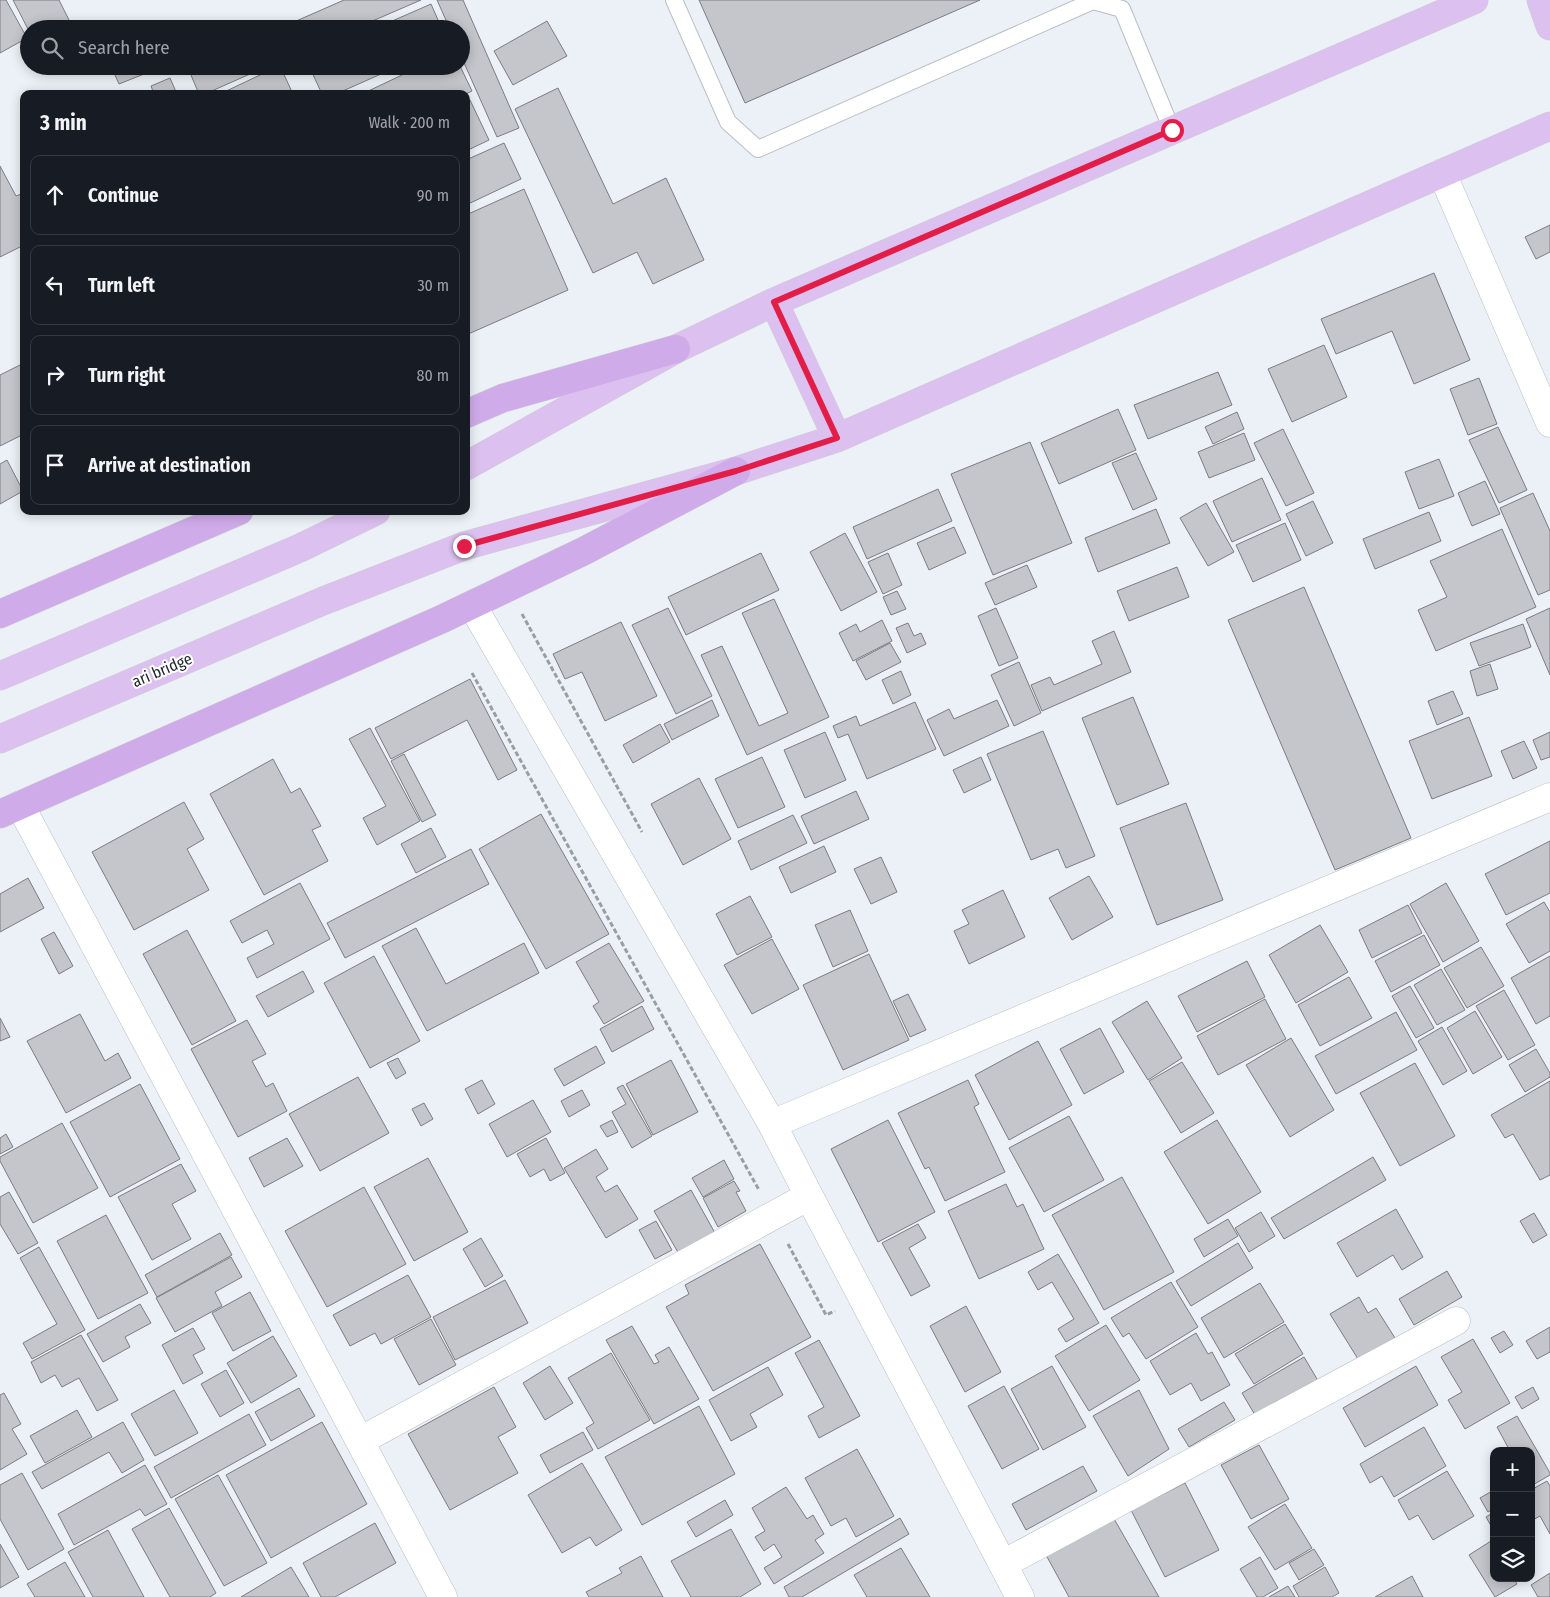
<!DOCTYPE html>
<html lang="en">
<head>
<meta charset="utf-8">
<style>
  :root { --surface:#171b24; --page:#242831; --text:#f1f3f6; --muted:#9ea1a6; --line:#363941 }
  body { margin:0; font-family:"Fira Sans Condensed",sans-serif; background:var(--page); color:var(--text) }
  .controls { position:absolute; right:15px; bottom:15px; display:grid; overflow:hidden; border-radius:10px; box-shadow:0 2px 12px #0003 }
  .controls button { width:45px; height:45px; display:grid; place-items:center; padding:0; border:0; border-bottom:1px solid var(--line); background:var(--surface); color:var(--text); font:25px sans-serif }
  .stop { position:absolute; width:15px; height:15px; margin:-11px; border:4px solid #e11d48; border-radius:50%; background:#fff }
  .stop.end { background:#e11d48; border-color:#fff; box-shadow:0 1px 5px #0008 }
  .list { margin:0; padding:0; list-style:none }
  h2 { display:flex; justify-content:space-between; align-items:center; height:65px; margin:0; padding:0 20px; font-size:21px }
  h2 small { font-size:16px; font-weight:400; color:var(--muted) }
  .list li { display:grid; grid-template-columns:32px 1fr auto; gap:15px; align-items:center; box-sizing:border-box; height:80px; margin:0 10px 10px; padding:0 10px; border:1px solid var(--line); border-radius:10px }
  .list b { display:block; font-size:19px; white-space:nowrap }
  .list em { font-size:16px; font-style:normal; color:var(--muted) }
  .icon { flex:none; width:28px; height:28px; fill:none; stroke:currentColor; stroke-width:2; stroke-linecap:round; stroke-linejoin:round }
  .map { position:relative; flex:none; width:1550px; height:1597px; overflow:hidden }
  .search { position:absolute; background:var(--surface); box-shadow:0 2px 12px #0003; left:20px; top:20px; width:450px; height:55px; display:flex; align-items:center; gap:12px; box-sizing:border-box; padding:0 18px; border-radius:28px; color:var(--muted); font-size:19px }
  .panel { position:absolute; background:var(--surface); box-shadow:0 2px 12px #0003; left:20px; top:90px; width:450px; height:425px; border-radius:10px }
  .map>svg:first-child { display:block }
</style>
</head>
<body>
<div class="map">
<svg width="1550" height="1597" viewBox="0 0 1550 1597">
  <rect width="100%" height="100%" fill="#ebf1f7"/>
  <path fill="#c5c5cc" stroke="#7c7c82" d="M0,0h6l21,38 -27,15z
    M13,0h46l13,26 -4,3h-39v2z
    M344,0h77l-67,29h-76z
    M437,0h26l56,128 -22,9 -36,-81v-27h-11z
    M699,0h281l-235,103z
    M431,4l11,25h-68z
    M547,21l20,35 -54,29 -19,-34z
    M111,66h53l-45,18z
    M192,66h76l-63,28h-6l-11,-26z
    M280,66l13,28h-73l59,-28z
    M309,66h90l-63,28h-14z
    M421,66h39l12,25 -6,3h-104z
    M170,78l7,16h-23l-3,-8z
    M558,88l55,116 53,-26 38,82 -51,24 -16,-32 -44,21 -78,-164z
    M470,100l19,40 -23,11v-50z
    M504,143l17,36 -55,26v-45z
    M0,166l16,30 8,-3v52l-24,12z
    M524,189l44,101 -102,45v-120z
    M1550,225v27l-14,7 -11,-22z
    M1434,273l36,87 -56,24 -22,-53 -56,23 -15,-35z
    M1324,345l23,52 -55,25 -24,-53z
    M24,363v71l-24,12v-71z
    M1218,372l14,33 -84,34 -14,-34z
    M1479,378l18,46 -29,11 -18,-46z
    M1118,409l18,41 -77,34 -18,-41z
    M1237,412l7,17 -31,15 -8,-17z
    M1498,427l29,63 -28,13 -30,-63z
    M1283,429l31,64 -28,13 -32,-63z
    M1244,433l11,27 -46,18 -11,-26z
    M1030,442l42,101 -79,32 -42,-101z
    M1136,453l21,46 -24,11 -21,-47z
    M1439,459l15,37 -35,13 -14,-37z
    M7,460l16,31 -23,13v-40z
    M1262,478l19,42 -49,22 -19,-41z
    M1485,481l15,33 -28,12 -14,-33z
    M938,489l14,32 -85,38 -14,-32z
    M1533,493l17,38v59l-12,5 -38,-87z
    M1313,501l20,42 -27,13 -20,-42z
    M1206,503l28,49 -26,14 -28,-48z
    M1156,509l14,34 -72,29 -13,-34z
    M1429,512l12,29 -66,28 -12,-30z
    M1285,523l16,37 -48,22 -17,-37z
    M954,527l12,26 -37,17 -12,-27z
    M1502,529l34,78 -100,44 -18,-41 29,-13 -17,-36z
    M845,533l32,59 -36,19 -31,-59z
    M761,553l18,37 -93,45 -18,-38z
    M888,553l14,32 -19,9 -15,-32z
    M1027,565l10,22 -42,18 -10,-22z
    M1177,567l12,30 -60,24 -12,-30z
    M1304,587l107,251 -76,32 -107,-250z
    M897,591l9,18 -15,6 -8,-18z
    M774,599l55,118 -82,38 -46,-100 21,-9 37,80 29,-13 -46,-100z
    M668,608l44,88 -36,18 -44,-89z
    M996,608l22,50 -19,8 -21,-50z
    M1550,608v67l-24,-56z
    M882,620l10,21 -39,20 -14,-28 17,-9 4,8z
    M621,622l36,74 -52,25 -23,-49 -17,7 -12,-25z
    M908,623l6,13 7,-3 5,11 -19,9 -11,-25z
    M1523,624l8,23 -52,19 -9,-23z
    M1114,631l17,41 -89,39 -11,-26 19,-8 4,8 48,-21 -10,-23z
    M890,643l11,19 -35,18 -10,-19z
    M1019,662l22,51 -27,13 -23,-51z
    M1490,664l8,25 -21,7 -7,-25z
    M901,671l10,24 -18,9 -11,-24z
    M470,679l47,91 -19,10 -31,-60 -76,39 -16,-31z
    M1453,691l10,23 -26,11 -9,-24z
    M1133,697l36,87 -52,21 -35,-87z
    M712,700l7,16 -47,24 -8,-16z
    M997,700l12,26 -65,30 -17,-36 22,-11 5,10z
    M915,702l21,47 -69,30 -19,-45 -10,4 -5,-12 23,-10 4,10z
    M1469,717l23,59 -60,23 -23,-58z
    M660,724l10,18 -37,21 -10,-18z
    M370,728l50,93 -43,24 -14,-27 23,-12 -37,-67z
    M1043,731l52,125 -29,12 -8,-19 -27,11 -44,-106z
    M825,732l21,48 -41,18 -21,-48z
    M1550,732v25l-9,3 -8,-20z
    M1524,741l13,27 -24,11 -12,-28z
    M404,754l32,61 -14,7 -31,-61z
    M762,757l23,50 -47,21 -23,-49z
    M981,757l10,23 -27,13 -11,-23z
    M273,759l18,34 9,-5 21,38 -9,4 16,31 -64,34 -54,-101z
    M699,778l32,61 -48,26 -32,-61z
    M856,791l13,28 -55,25 -13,-28z
    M184,802l20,37 -17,10 22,41 -75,40 -42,-78z
    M1186,803l37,97 -66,25 -37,-97z
    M541,814l68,120 -63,35 -67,-120z
    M793,815l14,28 -56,27 -13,-29z
    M431,828l15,29 -30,16 -15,-29z
    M1550,841v52l-44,22 -21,-41z
    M824,846l12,26 -45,21 -12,-26z
    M471,849l18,35 -144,74 -18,-35z
    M881,857l16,35 -26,12 -17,-35z
    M1089,876l24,41 -41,23 -23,-42z
    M28,878l16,30 -44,24v-38z
    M300,883l30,56 -73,39 -10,-20 27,-14 -7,-14 -25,13 -12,-22z
    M1446,883l33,58 -36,21 -33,-58z
    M1003,890l22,47 -56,27 -15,-33 15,-7 -7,-14z
    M750,896l22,41 -35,18 -21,-41z
    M1544,902l6,10v39l-21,12 -23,-39z
    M1408,905l14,28 -50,25 -13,-28z
    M850,910l18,41 -35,16 -18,-42z
    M1320,925l28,47 -52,31 -27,-48z
    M416,928l30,56 78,-41 15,30 -112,58 -45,-85z
    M187,930l49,91 -44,24 -49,-91z
    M54,932l19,34 -14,8 -18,-35z
    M1424,935l16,30 -49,27 -16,-31z
    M772,939l27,50 -47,25 -28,-49z
    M609,943l35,58 -40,23 -11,-18 6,-4 -23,-40z
    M1481,947l23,39 -37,22 -23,-40z
    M869,954l40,86 -66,30 -40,-85z
    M374,956l46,85 -50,27 -46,-85z
    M1550,956v60l-14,8 -25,-46z
    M1247,961l18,36 -68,35 -19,-36z
    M1441,969l24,41 -28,15 -23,-40z
    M303,971l11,21 -46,25 -12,-21z
    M1349,977l23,41 -52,28 -22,-41z
    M1410,986l24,42 -18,10 -24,-42z
    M1504,990l31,55 -27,15 -32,-54z
    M908,994l18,36 -16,7 -17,-36z
    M1265,999l21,40 -68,36 -21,-39z
    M1147,1001l35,57 -34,22 -36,-58z
    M642,1006l12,23 -42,23 -12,-23z
    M1475,1011l27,46 -29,17 -26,-46z
    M1396,1012l21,38 -81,44 -21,-38z
    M80,1014l25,47 13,-8 13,25 -65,35 -39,-72z
    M0,1018l10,19 -10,4z
    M247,1020l19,34 -14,7 14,26 7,-4 14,28 -49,26 -47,-88z
    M1442,1027l25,44 -24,14 -25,-44z
    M1100,1028l24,44 -40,22 -24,-45z
    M1291,1038l43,72 -44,27 -44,-72z
    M1038,1041l34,64 -63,35 -34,-65z
    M596,1046l9,17 -41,23 -10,-17z
    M1536,1049l14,24v4l-25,15 -16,-27z
    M398,1058l8,15 -10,6 -9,-16z
    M671,1060l27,52 -45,23 -27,-51z
    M1182,1062l32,51 -33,20 -32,-52z
    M1415,1063l40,73 -55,30 -40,-73z
    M358,1077l31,56 -69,38 -31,-57z
    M482,1080l13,24 -17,10 -13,-25z
    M968,1080l11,24 -5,3 31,65 -60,29 -16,-34 -4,2 -27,-56z
    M1550,1081v94l-10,5 -27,-46 -8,4 -14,-23z
    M140,1084l40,75 -70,38 -40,-75z
    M623,1085l29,51 -20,12 -20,-36 14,-8 -9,-16z
    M582,1090l8,15 -21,12 -8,-16z
    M533,1100l18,32 -44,25 -18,-33z
    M424,1103l9,16 -12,7 -9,-17z
    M1069,1116l35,64 -60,32 -35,-64z
    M612,1120l6,12 -11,5 -7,-11z
    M888,1120l47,92 -57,30 -47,-93z
    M1217,1120l44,72 -53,32 -44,-72z
    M62,1123l36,65 -65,35 -33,-62v-4z
    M6,1134l7,13 -13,7v-16z
    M287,1138l16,28 -39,21 -15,-29z
    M546,1138l19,35 -15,8 -6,-12 -14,8 -13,-23z
    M596,1149l12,20 -12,8 9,15 12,-7 21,34 -32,19 -42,-70z
    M1373,1157l13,23 -102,59 -13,-21z
    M428,1158l40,74 -54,29 -40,-74z
    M724,1160l10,19 -31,18 -11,-19z
    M181,1164l15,27 -24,13 19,35 -39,21 -34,-63z
    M1122,1177l52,95 -70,38 -52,-95z
    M734,1181l6,10 -4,1 10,19 -28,16 -15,-29z
    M1006,1184l11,23 6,-3 21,45 -65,30 -31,-68z
    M364,1187l42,77 -79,43 -42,-76z
    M691,1190l24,43 -36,21 -25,-43z
    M9,1192l29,51 -20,11 -18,-30v-27z
    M1396,1209l27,48 -21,13 -9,-15 -36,22 -20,-34z
    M1261,1212l14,24 -26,16 -14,-24z
    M1534,1213l13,22 -14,8 -13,-22z
    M106,1215l42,78 -50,26 -41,-78z
    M1228,1219l10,17 -34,21 -10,-18z
    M656,1221l16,29 -17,9 -16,-29z
    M918,1224l8,14 -17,10 21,38 -19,10 -29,-53z
    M220,1233l12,22 -75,42 -12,-22z
    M481,1238l22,38 -18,11 -22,-38z
    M1238,1243l15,25 -62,38 -15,-25z
    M760,1244l51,93 -98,54 -47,-84 23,-13 -4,-9z
    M39,1247l46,83 -53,29 -9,-16 34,-19 -37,-66z
    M1058,1254l41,69 -33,19 -8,-13 16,-10 -22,-37 -14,8 -10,-18z
    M231,1257l11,20 -27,15 7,14 -47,26 -19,-34z
    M1447,1271l15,26 -48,28 -15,-26z
    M408,1275l23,42 -50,27 -6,-11 -25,13 -17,-31z
    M505,1280l23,43 -73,37 -22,-43z
    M1171,1282l27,45 -52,32 -17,-26 -6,4 -12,-19z
    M1260,1283l24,39 -60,36 -23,-40z
    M250,1292l21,39 -38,20 -21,-38z
    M1359,1297l9,16 8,-5 19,30 -37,21 -28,-45z
    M140,1304l11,19 -26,14 5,10 -27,15 -16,-28z
    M966,1306l35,66 -36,20 -35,-66z
    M431,1319l25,46 -37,20 -25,-46z
    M1285,1324l18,30 -49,30 -19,-30z
    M1106,1325l34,55 -51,31 -34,-55z
    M632,1326l22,38 5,-2 -4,-7 14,-8 30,52 -45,25 -48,-84z
    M1550,1327v25l-13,7 -11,-18z
    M193,1328l12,21 -12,6 10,18 -20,11 -21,-39z
    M1504,1331l9,14 -13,8 -9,-15z
    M1196,1333l12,21 4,-2 18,33 -29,16 -10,-18 -21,12 -20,-34z
    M81,1335l37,65 -21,11 -18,-33 -17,9 -7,-12 -14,8 -10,-21z
    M273,1336l24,40 -46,27 -24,-40z
    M1473,1339l37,64 -45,26 -17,-29 14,-8 -21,-35z
    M819,1340l41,76 -41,22 -11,-22 16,-9 -29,-54z
    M611,1353l39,67 -52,29 -12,-21 8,-5 -26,-45z
    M1304,1357l16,27 -62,36 -16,-27z
    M550,1366l23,37 -28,17 -22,-37z
    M1052,1366l34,61 -43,23 -32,-61z
    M1416,1366l22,39 -73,42 -22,-39z
    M768,1367l15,28 -33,19 7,13 -26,14 -22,-41z
    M226,1370l18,33 -24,14 -19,-33z
    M1004,1386l35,63 -37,20 -34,-63z
    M494,1387l22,40 -18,10 20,36 -68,37 -42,-76z
    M1533,1387l6,12 -17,10 -7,-12z
    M299,1388l16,28 -44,25 -16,-29z
    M174,1390l24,43 -43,23 -24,-42z
    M1139,1390l30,59 -41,27 -35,-60z
    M4,1393l17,31 -9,5 15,25 -27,16v-75z
    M1224,1402l11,18 -46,27 -11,-18z
    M699,1406l36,68 -93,51 -37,-68z
    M77,1410l15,27 -47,26 -15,-27z
    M249,1414l17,31 -95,53 -17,-31z
    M1517,1416l33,57v2l-19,11v-35h-21l-13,-24z
    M123,1422l21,38 -22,13 -13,-21 -67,37 -10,-17z
    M322,1422l45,82 -96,54 -45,-83z
    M1424,1427l22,39 -52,31 -12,-21 -12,7 -10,-19z
    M583,1432l10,18 -43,23 -10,-18z
    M1259,1445l30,54 -38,20 -30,-54z
    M857,1449l37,67 -38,21 -10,-19 -15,8 -26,-48z
    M582,1463l40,67 -26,16 -6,-9 -28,16 -34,-58z
    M145,1465l22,39 -22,12 -5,-7 -66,36 -16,-31z
    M1083,1466l14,25 -71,39 -14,-26z
    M1447,1471l27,45 -41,24 -15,-25 -9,5 -11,-20z
    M22,1473l42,76 -36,21 -28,-51v-34z
    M218,1475l49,88 -43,23 -49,-87z
    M1547,1481l3,5v48l-10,-18 -9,5v-31z
    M1185,1483l34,67 -54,27 -34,-67z
    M786,1487l21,32 6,-4 11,19 -9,6 9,13 -50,31 -10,-16 18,-11 -8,-13 -10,7 -9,-14 10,-6 -13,-23z
    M1494,1490v18l-6,4 -8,-14z
    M725,1500l8,15 -37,22 -9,-15z
    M1285,1504l27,44 -37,22 -27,-43z
    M169,1508l47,85 -6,4h-40l-38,-68z
    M1494,1512v19l-8,-14z
    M1113,1517l46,80h-90l-23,-42z
    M900,1518l9,16 -107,63h-13l-5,-10z
    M375,1523l21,40 -61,34h-14l-18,-34z
    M731,1529l30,55 -21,13h-49l-20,-36z
    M108,1530l36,67h-51l-25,-45z
    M1491,1541l3,5v32h19l4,6 -22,13 -26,-42z
    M0,1544l19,33 -19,11z
    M901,1548l29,49h-63l-13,-22z
    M1314,1549l10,16 -25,15 -10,-17z
    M641,1556l22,41h-74l-3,-5 36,-19 -3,-5z
    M1260,1557l18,31 -15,9h-6l-17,-28z
    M65,1562l20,35h-50l-8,-13z
    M291,1567l18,30h-68z
    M1325,1567l14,26 -7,4h-33l-6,-11z
    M1550,1573v24h-12l-7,-12z
    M1412,1576l11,21h-48z
    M1288,1586l7,11h-26z"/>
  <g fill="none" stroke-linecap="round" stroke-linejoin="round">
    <g stroke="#babfc5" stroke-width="18">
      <path id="service" d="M674,0l54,122 30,27 335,-148 29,8 50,121"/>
    </g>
    <g stroke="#babfc5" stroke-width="29">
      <path id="minor" d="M1442,173l108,250
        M472,605l300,519 37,72 211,401
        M20,805l423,792
        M772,1124l778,-327
        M360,1441l449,-245
        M1003,1564l453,-243"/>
    </g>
    <g stroke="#cfcfd0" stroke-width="29">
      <path id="primary" d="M1541,0l9,26
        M774,302l63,136
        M466,466l210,-117 98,-47 700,-302
        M0,676l300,-128 76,-37
        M0,739l323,-138 141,-55 272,-75 101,-33 713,-312"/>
    </g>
    <g stroke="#cfcfd0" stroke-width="29">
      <path id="trunk" d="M466,414l37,-16 173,-49
        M0,614l239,-103
        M0,814l442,-195 142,-68 152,-80"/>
    </g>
    <path stroke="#9a9ea3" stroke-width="3" stroke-dasharray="5 2.5" stroke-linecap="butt" d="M522,614l120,218
      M472,673l287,517
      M788,1244l38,71 9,-4"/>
    <use href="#service" stroke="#fff" stroke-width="16"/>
    <use href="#minor" stroke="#fff" stroke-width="28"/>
    <use href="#primary" stroke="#dcc0ef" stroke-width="28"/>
    <use href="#trunk" stroke="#d0abea" stroke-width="28"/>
  </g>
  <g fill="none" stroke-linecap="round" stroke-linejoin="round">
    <path stroke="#e11d48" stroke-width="6" d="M464,546l272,-75 101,-33 -63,-136 398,-172"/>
  </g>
  <g text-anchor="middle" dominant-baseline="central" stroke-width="4" stroke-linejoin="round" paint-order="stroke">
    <g font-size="16" fill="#242628" stroke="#fcfeff">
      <text transform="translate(162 670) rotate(-23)">ari bridge</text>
    </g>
  </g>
</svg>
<div class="controls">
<button>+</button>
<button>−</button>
<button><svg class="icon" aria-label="layers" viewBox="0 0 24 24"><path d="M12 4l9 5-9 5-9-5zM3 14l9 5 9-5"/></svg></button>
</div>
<div class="stop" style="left:1172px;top:130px"></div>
<div class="stop end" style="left:464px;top:546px"></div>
<div class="search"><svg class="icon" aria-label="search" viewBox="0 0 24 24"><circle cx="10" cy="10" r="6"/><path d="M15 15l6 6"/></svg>Search here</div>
<section class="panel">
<h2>3 min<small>Walk · 200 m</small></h2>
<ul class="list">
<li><svg class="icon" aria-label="ahead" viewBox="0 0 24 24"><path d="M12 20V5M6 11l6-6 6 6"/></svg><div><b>Continue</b></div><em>90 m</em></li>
<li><svg class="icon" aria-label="left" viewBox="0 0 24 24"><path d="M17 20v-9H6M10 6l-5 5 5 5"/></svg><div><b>Turn left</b></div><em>30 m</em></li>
<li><svg class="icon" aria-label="right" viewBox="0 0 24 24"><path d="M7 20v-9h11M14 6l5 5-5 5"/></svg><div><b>Turn right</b></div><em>80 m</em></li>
<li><svg class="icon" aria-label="arrive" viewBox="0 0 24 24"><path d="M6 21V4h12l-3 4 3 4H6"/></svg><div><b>Arrive at destination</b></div></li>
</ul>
</section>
</div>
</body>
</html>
